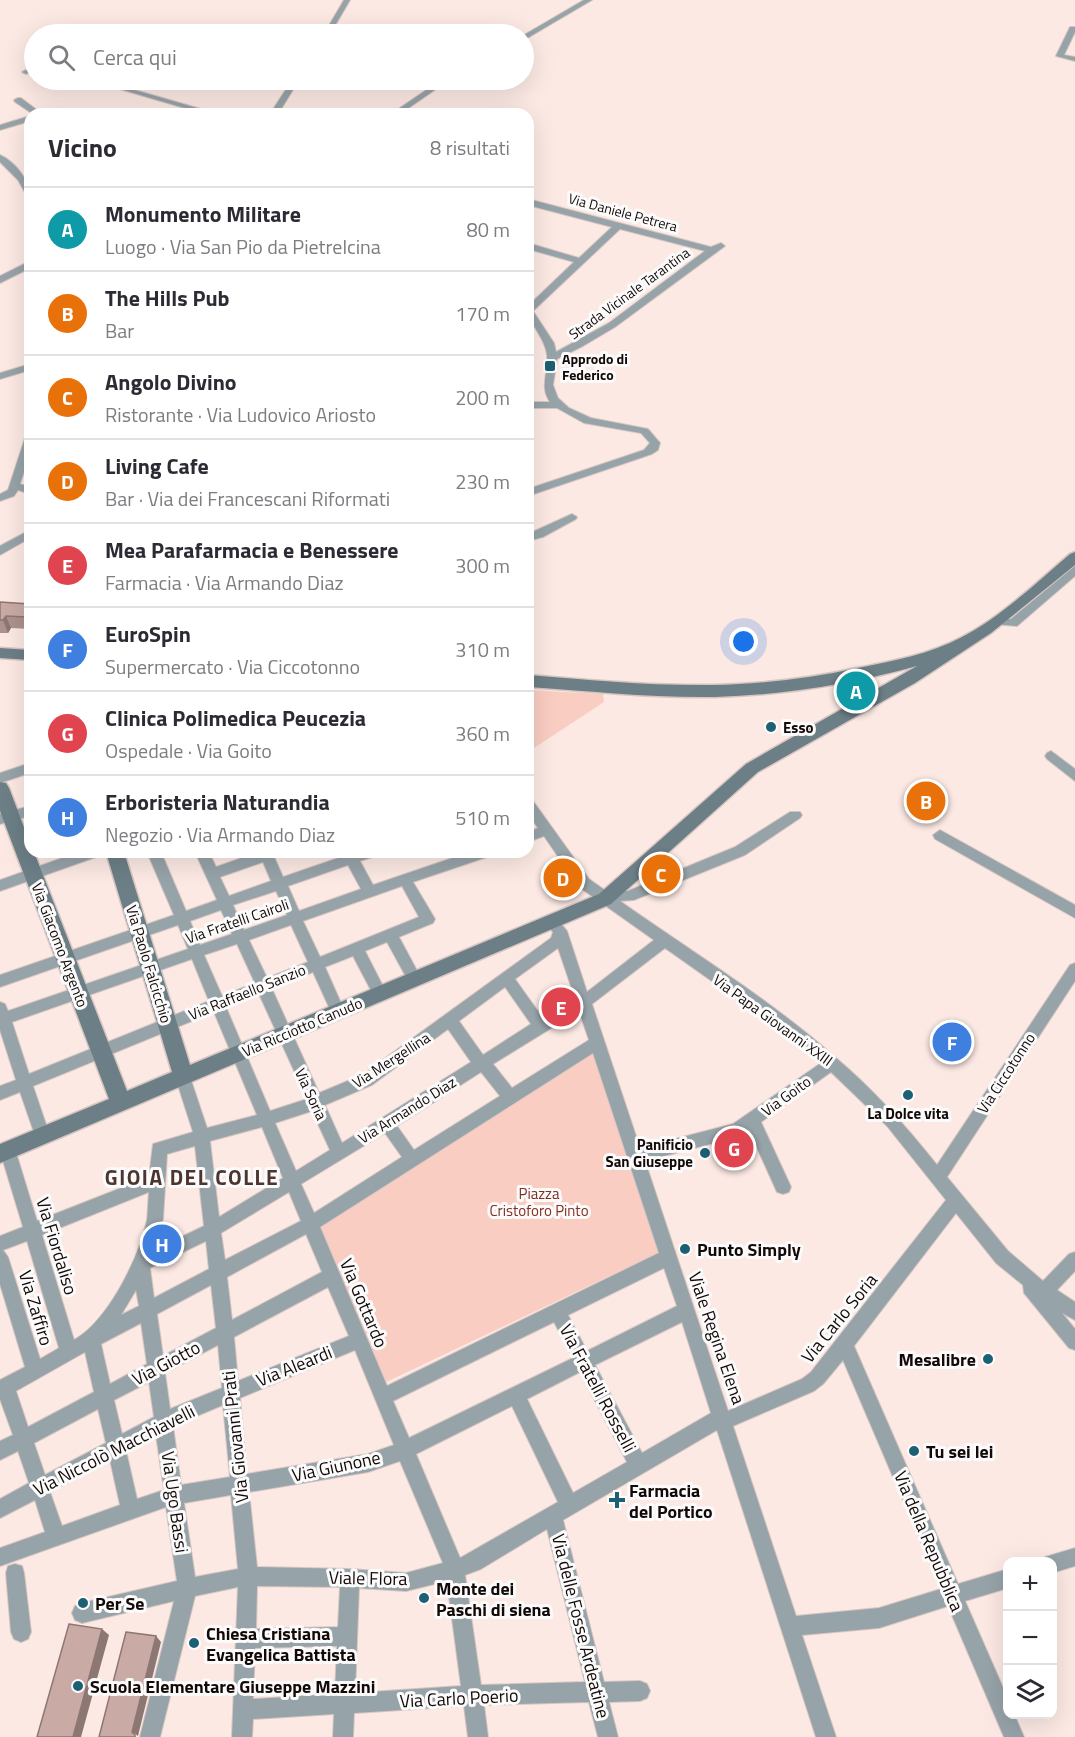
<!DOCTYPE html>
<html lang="it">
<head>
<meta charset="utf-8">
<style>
  :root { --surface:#fff; --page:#f2f2f3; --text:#2b2b33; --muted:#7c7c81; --line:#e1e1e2; --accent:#b45309 }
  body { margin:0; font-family:"Titillium Web",sans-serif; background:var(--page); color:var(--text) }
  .controls { position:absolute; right:18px; bottom:18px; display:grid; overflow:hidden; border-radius:12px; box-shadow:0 6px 24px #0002 }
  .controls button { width:54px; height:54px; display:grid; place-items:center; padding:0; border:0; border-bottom:2px solid var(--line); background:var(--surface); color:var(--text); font:30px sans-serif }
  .you { position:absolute; left:744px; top:642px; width:21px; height:21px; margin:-15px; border:4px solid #fff; border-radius:50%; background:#1a73e8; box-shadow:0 0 0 9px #1a73e833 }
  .badge { display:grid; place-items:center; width:39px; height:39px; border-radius:50%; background:var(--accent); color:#fff; font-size:20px; font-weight:700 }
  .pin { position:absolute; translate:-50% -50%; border:3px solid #fff; box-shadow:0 2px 6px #0006 }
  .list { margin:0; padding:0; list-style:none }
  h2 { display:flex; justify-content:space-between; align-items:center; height:78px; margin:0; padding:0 24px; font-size:26px }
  h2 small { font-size:20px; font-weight:400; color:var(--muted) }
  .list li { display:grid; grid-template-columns:39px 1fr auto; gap:18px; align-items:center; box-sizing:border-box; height:84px; padding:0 24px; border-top:2px solid var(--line) }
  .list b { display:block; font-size:22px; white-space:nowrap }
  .list p { margin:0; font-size:20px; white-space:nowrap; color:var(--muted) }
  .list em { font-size:20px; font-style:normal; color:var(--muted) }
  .icon { flex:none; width:33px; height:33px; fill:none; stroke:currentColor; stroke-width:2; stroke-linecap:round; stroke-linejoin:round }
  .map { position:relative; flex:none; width:1075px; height:1737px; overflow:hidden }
  .search { position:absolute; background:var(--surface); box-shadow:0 6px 24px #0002; left:24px; top:24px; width:510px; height:66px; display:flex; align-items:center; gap:15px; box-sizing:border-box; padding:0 21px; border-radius:33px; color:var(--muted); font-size:22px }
  .panel { position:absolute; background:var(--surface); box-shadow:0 6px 24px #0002; left:24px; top:108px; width:510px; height:750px; border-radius:18px }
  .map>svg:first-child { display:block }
</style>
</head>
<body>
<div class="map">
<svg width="1075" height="1737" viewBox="0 0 1075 1737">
  <rect width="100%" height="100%" fill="#fce9e4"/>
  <path fill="#facdc3" d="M528,690l75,4 1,8 -76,50z
    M594,1050l66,202 -278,132 -65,-155z"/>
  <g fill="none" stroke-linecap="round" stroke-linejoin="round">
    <g stroke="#d7c5c1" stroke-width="2">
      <path id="minor" d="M344,0h6l-20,34h-6z
        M584,0h8l-68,40v-5z
        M1070,27h5v5l-11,23 11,2v4l-19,-5z
        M34,66v5l-8,3 -4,-2z
        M89,80h11l118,34h-13z
        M292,80h7l-21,34h-8z
        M441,80h8l-49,34h-9z
        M18,98h3l21,16h-9l-18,-12 -1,-2z
        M30,116v5l-30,9v-5z
        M0,155c15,7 30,25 30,42l-3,-1 -9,-16 -18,-18z
        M528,199l183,48 10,-4 4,3 -110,81 -32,19 -26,13 -4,26 5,13 11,10 22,10 57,11 12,14 -2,7 -6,4 -124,42v-7l116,-39 6,-7 -9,-10 -57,-10 -27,-15h-29v-6h22c-11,-16 -1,-29 -3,-47 -2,-19 -19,-30 -19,-49l46,-44 -46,-13v-6l51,15 33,-31 -84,-22zM620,229l85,22 -96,72 -53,29 -2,-9 -21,-32z
        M30,261v7l-30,15v-7z
        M30,364v6l-30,9v-6z
        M30,435v19l-10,30 10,3v7l-12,-4 -4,6 -14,5v-7l8,-4 17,-52z
        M572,514l5,3 -1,2 -33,18 -15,4v-7z
        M30,530v8l-30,17v-9z
        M1075,566v10l-58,50 -24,-2 -2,-3 2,-3 18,1z
        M1051,751l24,18v12l-28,-22 -2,-3 2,-3z
        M30,763v10l-30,10v-10z
        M528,799l5,2 56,78 17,12h22l107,-44 55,-35h10l2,3 -2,3 -55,37 -111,45 -14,1c72,51 151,99 216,157 38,32 70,68 101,107l133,-200 5,-2v18l-128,196 61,74 35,30 26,-27 6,-2v19l-18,19 18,12v18l-13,-7 13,16v21l-6,-2 -45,-55 -1,-8 -27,-22 -40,-50 -102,133 104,238 50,-15v19l-43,13 43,98v15h6l10,23h-20l-56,-131 -69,22 -77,7 34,102h-20l-99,-307 -154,90 41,162 36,-1 7,3 3,7 -3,7 -7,3 -31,1 9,35h-20l-9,-35 -105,3 4,32h-20l-4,-31 -110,7 -1,24h-20l1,-23 -81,5 -1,18h-20l6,-150 -43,9 -35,141h-20l34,-136 -92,22 -7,-3 -3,-7 3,-7 7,-3 95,-22 -11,-74 -166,59v-18l45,-16 -10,-32 -35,18v-19l29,-16 -11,-32 -18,9v-19l13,-6 -13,-36v-19l25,-13 -25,-83v-48l23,-9 -23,-76 2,-5 6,-2 6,2 23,75 112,-44 4,-33 40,-12 -18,-56 3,-5 5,-2 5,2 19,57 50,-13 -43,-103 -181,74 17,50 -3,5 -5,2 -5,-2 -17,-49 -20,8v-14l16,-6 -16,-50v-28l5,2 3,7 180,-62 -10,-24 -178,62v-12l174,-60 -27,-63h14l25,59 31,-11 -22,-48h14l7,15 42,-15h14l11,25 61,-21 -3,-4h37l-2,4 -16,5 13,24 97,-33h22l-2,4 -77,26 22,37 -2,4 -34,14 23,43 -2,4 -5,2 -5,-2 -23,-42 -22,9 22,43 -2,4 -5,2 -5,-2 -22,-42 -28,11 20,45 -2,4 -5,2 -5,-2 -20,-44 -41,17 47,104 43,-18 189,-137 2,-6 -9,-10 2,-4h10l11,13 20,61 67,-52 -75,-53 -35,-51 -16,6v-10l10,-4 -10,-14zM263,862l8,19 -42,15 -9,-19zM348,865l13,24 -62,22 -11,-25zM402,886l17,31 -99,40 -17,-36zM276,891l11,24 -43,15 -11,-25zM221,910l11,24 -32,11 -10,-24zM291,925l17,37 -41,16 -18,-38zM237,944l18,39 -33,13 -18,-41zM558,948l17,50 -33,19 -27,-38zM665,948l126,89 30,26 -88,61 -93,24 -48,-144zM192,959l17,42 -180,73 -17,-52zM505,987l26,37 -48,31 -24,-34zM259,994l48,105 -37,12 -44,-104zM579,1011l10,29 -77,48 -19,-24zM448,1029l23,33 -129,81 -17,-38 47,-20zM593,1053l66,200 -272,133 -67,-159zM481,1072l19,24 -86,54 -17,-24zM831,1072l56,54 59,74 -135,172 -9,7 -74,32 -83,-250 92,-24 12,-7 28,62 6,2 6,-2 2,-5 -30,-65zM312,1111l18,39 -34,21 -21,-48zM262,1127l21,51 -64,39 -9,-76zM385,1133l17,24 -88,56 -13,-29zM195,1146l9,80 -50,24 9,-31 4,-65zM149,1192c-1,9 -1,19 -2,28 -8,38 -39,101 -73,120l-32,-105zM289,1192l12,29 -76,39 -4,-27zM306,1234l16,38 -90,48 -5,-43zM27,1241l32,107 -19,11 -32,-102 -5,-7zM206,1241l3,28 -55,29 -4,-30zM664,1268l13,38 -90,45 -19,-36zM211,1285l5,43 -53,28 -6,-42zM328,1287l21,49 -111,45 -4,-44zM136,1290l3,16 -18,9zM554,1322l19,36 -164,80 -16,-37zM682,1322l29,91 -69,40 -47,-88zM141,1323l6,41 -37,20 -9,-40zM218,1345l4,43 -52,21 -5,-36zM355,1350l39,95 -26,9 -121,20 -7,-76zM85,1352l9,40 -66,35 -12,-36zM843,1360l98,229 -62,19 -83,8 -63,-190 81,-35 9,-7zM580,1372l47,90 -54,31 -46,-94zM149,1382l5,35 -32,17 -8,-34zM223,1405l7,72 -49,8 -8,-59zM512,1406l46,96 -98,56 -44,-104zM98,1409l8,34 -61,32 -11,-32zM156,1435l8,55 -27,9 -11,-48zM110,1460l10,45 -58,21 -12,-34zM400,1461l43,102 -37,10 -56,-4 -93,-2 -8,-75 119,-20zM231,1495l7,74 -43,8 -11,-74zM547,1529l38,153 -104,3 -16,-110 16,-6zM447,1581l14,105 -106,7 4,-105 47,3zM257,1586l83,1 -2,40 -82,2zM337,1646l-2,48 -82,5 2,-51z
        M30,806v10l-30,8v-10z
        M940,830l135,75v13l-140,-79 -2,-4z
        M79,852h22l-2,4 -99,35v-11z
        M1075,1548v18l-23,7v-11h-8l1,-5z
        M15,1564l7,2 2,7 7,59 -3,7 -7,3 -7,-3 -3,-7 -5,-59 2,-7z"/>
    </g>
    <g stroke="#d7c5c1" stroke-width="3">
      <path id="secondary" d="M1075,552v13l-84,68 -76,50 -157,89 -147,132 -611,259v-19l109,-45 -109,-288v-29l6,1 3,5 21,55v9h4l93,239 45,-19 -66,-220h18l66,213 409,-171 147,-130 171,-98c-65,18 -134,29 -202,31 -63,1 -125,-6 -187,-10v-12c62,5 124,11 186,10 48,-1 97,-7 144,-17 36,-7 72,-14 104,-31 40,-21 74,-54 108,-83z
        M0,648l30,2v10l-30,-2z"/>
    </g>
    <use href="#minor" fill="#96a3a8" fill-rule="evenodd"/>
    <use href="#secondary" fill="#6c7f86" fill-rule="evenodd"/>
  </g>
  <path fill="#ad928d" d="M0,602l30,2v25l-19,-1 -3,5h-8z"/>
  <path fill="#8d7773" d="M30,610v16l-3,-9z
    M6,616l5,12 -3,5 -5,-13z
    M102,1629l7,6 -28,102h-8z
    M156,1636l5,6 -23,94 -6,-4z"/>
  <path fill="#c9aaa4" stroke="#8d7773" stroke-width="1.5" d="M0,602l30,2v6l-3,7 -21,-1 -3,4h-3z
    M69,1624l33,5 -29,108h-36z
    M126,1632l30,4 -24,96 3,3v2h-36z"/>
  <g fill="#1d5f73" stroke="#fbfbfb" stroke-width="2">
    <rect x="544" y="360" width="12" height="12" rx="3"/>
    <circle cx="771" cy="727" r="6"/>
    <circle cx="908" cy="1095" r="6"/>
    <circle cx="705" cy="1153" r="6"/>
    <circle cx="685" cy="1249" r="6"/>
    <circle cx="988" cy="1359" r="6"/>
    <circle cx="914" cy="1451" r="6"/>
    <path d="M614 1491h6v6h6v6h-6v6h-6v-6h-6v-6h6z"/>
    <circle cx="424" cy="1598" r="6"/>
    <circle cx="83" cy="1603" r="6"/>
    <circle cx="194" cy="1643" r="6"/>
    <circle cx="78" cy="1686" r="6"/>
  </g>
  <g text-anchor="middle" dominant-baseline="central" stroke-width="6" stroke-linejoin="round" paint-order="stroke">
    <g font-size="14" fill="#130907" stroke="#fbfbfb">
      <text transform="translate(623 212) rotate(15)">Via Daniele Petrera</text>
      <text transform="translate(629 293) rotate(-36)">Strada Vicinale Tarantina</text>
    </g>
    <g font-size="14" font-weight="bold" fill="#130907" stroke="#fbfbfb" text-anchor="start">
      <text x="562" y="358">Approdo di<tspan x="562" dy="16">Federico</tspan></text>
    </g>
    <g font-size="15" font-weight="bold" fill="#130907" stroke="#fbfbfb" text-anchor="start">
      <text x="783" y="727">Esso</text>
      <text x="908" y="1113" text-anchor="middle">La Dolce vita</text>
      <text x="693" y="1144" text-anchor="end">Panificio<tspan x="693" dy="17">San Giuseppe</tspan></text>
    </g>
    <g font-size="15" fill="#130907" stroke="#fbfbfb">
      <text transform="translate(237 921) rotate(-19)">Via Fratelli Cairoli</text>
      <text transform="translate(60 945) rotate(69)">Via Giacomo Argento</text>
      <text transform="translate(149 964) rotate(73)">Via Paolo Falcicchio</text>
      <text transform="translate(247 992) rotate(-22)">Via Raffaello Sanzio</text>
      <text transform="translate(773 1020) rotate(36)">Via Papa Giovanni XXIII</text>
      <text transform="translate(302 1027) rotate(-23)">Via Ricciotto Canudo</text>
      <text transform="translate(391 1060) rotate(-33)">Via Mergellina</text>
      <text transform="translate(1006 1073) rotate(-57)">Via Ciccotonno</text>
      <text transform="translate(311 1094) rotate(65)">Via Soria</text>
      <text transform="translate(786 1096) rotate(-36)">Via Goito</text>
      <text transform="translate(407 1110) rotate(-32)">Via Armando Diaz</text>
    </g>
    <g font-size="15" fill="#813021" stroke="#fbfbfb">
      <text x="539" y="1193">Piazza<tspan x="539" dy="17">Cristoforo Pinto</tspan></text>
    </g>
    <g font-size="18" fill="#130907" stroke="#fbfbfb">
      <text transform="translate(57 1246) rotate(73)">Via Fiordaliso</text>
      <text transform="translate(364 1303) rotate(67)">Via Gottardo</text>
      <text transform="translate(36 1308) rotate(73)">Via Zaffiro</text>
      <text transform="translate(839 1318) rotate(-51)">Via Carlo Soria</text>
      <text transform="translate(717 1338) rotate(71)">Viale Regina Elena</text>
      <text transform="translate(166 1363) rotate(-28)">Via Giotto</text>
      <text transform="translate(294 1366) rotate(-22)">Via Aleardi</text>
      <text transform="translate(598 1388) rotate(62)">Via Fratelli Rosselli</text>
      <text transform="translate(235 1437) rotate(-96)">Via Giovanni Prati</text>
      <text transform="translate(114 1450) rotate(-27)">Via Niccolò Macchiavelli</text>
      <text transform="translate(336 1466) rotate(-12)">Via Giunone</text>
      <text transform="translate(175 1502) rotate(82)">Via Ugo Bassi</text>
      <text transform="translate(929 1541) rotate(67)">Via della Repubblica</text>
      <text transform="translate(368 1578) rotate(1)">Viale Flora</text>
      <text transform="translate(581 1626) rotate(76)">Via delle Fosse Ardeatine</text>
      <text transform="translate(459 1698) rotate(-3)">Via Carlo Poerio</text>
    </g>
    <g font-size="18" font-weight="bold" fill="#130907" stroke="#fbfbfb" text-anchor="start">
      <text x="697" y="1249">Punto Simply</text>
      <text x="976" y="1359" text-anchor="end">Mesalibre</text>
      <text x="926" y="1451">Tu sei lei</text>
      <text x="629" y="1490">Farmacia<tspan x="629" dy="21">del Portico</tspan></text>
      <text x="436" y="1588">Monte dei<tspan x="436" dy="21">Paschi di siena</tspan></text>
      <text x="95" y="1603">Per Se</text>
      <text x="206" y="1633">Chiesa Cristiana<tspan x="206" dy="21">Evangelica Battista</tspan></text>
      <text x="90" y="1686">Scuola Elementare Giuseppe Mazzini</text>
    </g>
    <g font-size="21" font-weight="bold" letter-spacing="1.5" fill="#4d342f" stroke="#fbfbfb">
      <text x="192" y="1177">GIOIA DEL COLLE</text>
    </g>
  </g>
</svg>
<div class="controls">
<button>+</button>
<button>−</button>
<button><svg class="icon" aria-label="layers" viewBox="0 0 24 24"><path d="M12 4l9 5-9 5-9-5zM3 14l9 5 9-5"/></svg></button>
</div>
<div class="you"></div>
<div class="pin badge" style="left:856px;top:691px;background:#0f9aa8">A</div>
<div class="pin badge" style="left:926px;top:801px;background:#e8710a">B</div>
<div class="pin badge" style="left:661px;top:874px;background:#e8710a">C</div>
<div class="pin badge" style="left:563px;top:878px;background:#e8710a">D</div>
<div class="pin badge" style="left:561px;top:1007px;background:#e0444e">E</div>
<div class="pin badge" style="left:952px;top:1042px;background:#3f7fe0">F</div>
<div class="pin badge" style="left:734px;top:1148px;background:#e0444e">G</div>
<div class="pin badge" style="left:162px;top:1244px;background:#3f7fe0">H</div>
<div class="search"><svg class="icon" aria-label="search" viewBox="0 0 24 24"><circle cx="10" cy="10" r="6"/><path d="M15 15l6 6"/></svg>Cerca qui</div>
<section class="panel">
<h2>Vicino<small>8 risultati</small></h2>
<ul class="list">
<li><span class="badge" style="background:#0f9aa8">A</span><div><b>Monumento Militare</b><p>Luogo · Via San Pio da Pietrelcina</p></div><em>80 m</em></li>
<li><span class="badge" style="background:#e8710a">B</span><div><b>The Hills Pub</b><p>Bar</p></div><em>170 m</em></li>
<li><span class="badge" style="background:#e8710a">C</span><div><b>Angolo Divino</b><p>Ristorante · Via Ludovico Ariosto</p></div><em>200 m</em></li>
<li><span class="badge" style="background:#e8710a">D</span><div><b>Living Cafe</b><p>Bar · Via dei Francescani Riformati</p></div><em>230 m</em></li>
<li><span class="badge" style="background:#e0444e">E</span><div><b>Mea Parafarmacia e Benessere</b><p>Farmacia · Via Armando Diaz</p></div><em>300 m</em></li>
<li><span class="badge" style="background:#3f7fe0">F</span><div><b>EuroSpin</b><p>Supermercato · Via Ciccotonno</p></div><em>310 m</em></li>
<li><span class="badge" style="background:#e0444e">G</span><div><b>Clinica Polimedica Peucezia</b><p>Ospedale · Via Goito</p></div><em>360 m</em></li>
<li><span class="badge" style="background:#3f7fe0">H</span><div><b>Erboristeria Naturandia</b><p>Negozio · Via Armando Diaz</p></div><em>510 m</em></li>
</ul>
</section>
</div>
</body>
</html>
